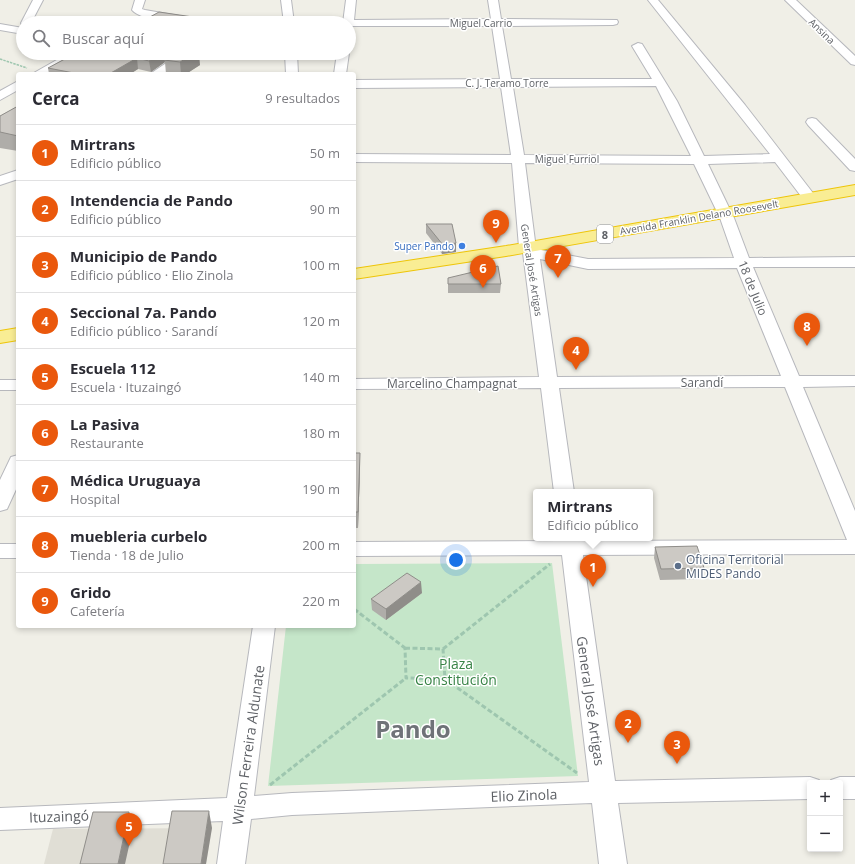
<!DOCTYPE html>
<html lang="es">
<head>
<meta charset="utf-8">
<style>
  :root { --surface:#fff; --page:#f2f2f3; --text:#2b2b33; --muted:#7c7c81; --line:#e1e1e2; --accent:#ea580c }
  body { margin:0; font-family:"Open Sans",sans-serif; background:var(--page); color:var(--text) }
  .controls { position:absolute; right:12px; bottom:12px; display:grid; overflow:hidden; border-radius:4px; box-shadow:0 2px 6px #0003 }
  .controls button { width:36px; height:36px; display:grid; place-items:center; padding:0; border:0; border-bottom:1px solid var(--line); background:var(--surface); color:var(--text); font:20px sans-serif }
  .you { position:absolute; left:456px; top:560px; width:14px; height:14px; margin:-10px; border:3px solid #fff; border-radius:50%; background:#1a73e8; box-shadow:0 0 0 6px #1a73e833 }
  .badge { display:grid; place-items:center; width:26px; height:26px; border-radius:50%; background:var(--accent); color:#fff; font-size:13px; font-weight:700 }
  .pin { position:absolute; translate:-50% -33px; filter:drop-shadow(0 1px 2px #0008) }
  .pin::after { content:''; position:absolute; top:21px; width:14px; height:12px; background:inherit; clip-path:polygon(0 0,100% 0,50% 100%) }
  .popup { position:absolute; left:533px; top:489px; width:120px; height:52px; box-sizing:border-box; display:grid; place-content:center; border-radius:4px; background:var(--surface); filter:drop-shadow(0 1px 3px #0005); font-size:13px; white-space:nowrap; color:var(--muted) }
  .popup b { font-size:15px; color:var(--text) }
  .popup::after { content:''; position:absolute; left:50%; top:100%; margin-left:-8px; border:8px solid transparent; border-top-color:var(--surface) }
  .list { margin:0; padding:0; list-style:none }
  h2 { display:flex; justify-content:space-between; align-items:center; height:52px; margin:0; padding:0 16px; font-size:17px }
  h2 small { font-size:13px; font-weight:400; color:var(--muted) }
  .list li { display:grid; grid-template-columns:26px 1fr auto; gap:12px; align-items:center; box-sizing:border-box; height:56px; padding:0 16px; border-top:1px solid var(--line) }
  .list b { display:block; font-size:15px; white-space:nowrap }
  .list p { margin:0; font-size:13px; white-space:nowrap; color:var(--muted) }
  .list em { font-size:13px; font-style:normal; color:var(--muted) }
  .icon { flex:none; width:22px; height:22px; fill:none; stroke:currentColor; stroke-width:2; stroke-linecap:round; stroke-linejoin:round }
  .map { position:relative; flex:none; width:855px; height:864px; overflow:hidden }
  .search { position:absolute; background:var(--surface); box-shadow:0 2px 6px #0003; left:16px; top:16px; width:340px; height:44px; display:flex; align-items:center; gap:10px; box-sizing:border-box; padding:0 14px; border-radius:22px; color:var(--muted); font-size:15px }
  .panel { position:absolute; background:var(--surface); box-shadow:0 2px 6px #0003; left:16px; top:72px; width:340px; height:556px; border-radius:4px }
  .map>svg:first-child { display:block }
</style>
</head>
<body>
<div class="map">
<svg width="855" height="864" viewBox="0 0 855 864">
  <rect width="100%" height="100%" fill="#f0efe7"/>
  <path fill="#e0ded5" d="M212,828l-6,36h-162l9,-35z"/>
  <path fill="#c5e6c9" d="M552,563l26,213 -310,10 18,-160h68v-62z"/>
  <g fill="none" stroke-linecap="round" stroke-linejoin="round">
    <g stroke="#b7b8bd" stroke-width="2">
      <path id="minor" d="M33,0h10l-12,23h-8l-1,2 -1,-2z
        M135,0h10l-3,9 3,1 57,10 5,3c-15,0 -66,-1 -75,-13z
        M281,0h10l3,23h-10z
        M346,0h10l-2,20 137,-1 -3,-19h10l3,19 116,1 1,2 -1,2 -4,1 -111,1 9,53h141l-20,-33 6,-3 4,1 35,57 27,55 66,-2 -122,-154h10l87,105 71,92 -2,3h-10l-29,-38 -67,2 26,54 15,40 106,-1v10h-102l46,109h56v10l-52,1 52,124v43l-272,1 32,226 195,-4 9,3 2,3h-11v16l-192,4 9,61h-28l-7,-61 -300,12 -41,4 -6,45h-28l6,-43 -223,9v-22l227,-10 26,-172h22l-21,170 38,-3 297,-11 -27,-227 -208,1v-14l206,-1 -1,-3h22v3l266,-1 -62,-153 -226,1 15,104h-20l-13,-104 -187,1v-10l185,-2 -16,-124 -4,-6 -7,-84 -158,-1v-8l157,1 -10,-68 -147,1v-8l146,-1 -8,-53h-143v-3h-6zM656,86l35,70 -167,-1 -11,-68zM525,163l169,1 26,54 14,40 -146,1 -52,-10zM540,259l48,10 149,-1 44,108 -224,1z
        M785,0h11l59,56v9l-4,-1z
        M0,24l23,4v6l-23,-4z
        M69,53h14l-36,21h-15z
        M181,53h14l-31,21h-14z
        M285,53h12l1,21h-12z
        M337,53h12l-3,21h-12z
        M18,81v9l-18,10v-9z
        M812,118l4,1 39,40v12l-5,-1 -42,-45 -2,-3 2,-3z
        M18,170v9l-18,6v-9z
        M0,380h18v10h-18z
        M18,455v30l-11,24 -7,2v-31l11,-23z
        M0,544h18v14h-18z
        M840,777h15v22h-15v-16h-11l2,-3z"/>
    </g>
    <g stroke="#eec509" stroke-width="2">
      <path id="highway" d="M855,185v10l-349,61 -152,23v-10l152,-23z
        M18,328v12l-18,3v-12z"/>
    </g>
    <path stroke="#9ec6af" stroke-width="1.5" stroke-dasharray="2.5 1" stroke-linecap="butt" d="M0,59l27,9"/>
    <path stroke="#9ec6af" stroke-width="3" stroke-dasharray="5 2.5" stroke-linecap="butt" d="M354,609l51,39
      M405,648l38,1 2,30 -39,-1z
      M443,649l107,-85
      M445,679l132,94
      M270,785l136,-107"/>
    <use href="#minor" fill="#fff" fill-rule="evenodd"/>
    <use href="#highway" fill="#f9ed94" fill-rule="evenodd"/>
  </g>
  <path fill="#afada9" d="M76,53h91l1,4 32,8 -14,9h-20l-1,-12 -14,10 -13,-3 -8,5h-81l-1,-6z
    M18,106v45l-18,-3v-32z
    M426,224l30,19v9l-14,2 -16,-21z
    M448,278l53,6 -1,9h-52z
    M354,453l6,15 -2,60h-4z
    M655,547l49,21 -2,11 -42,1 -6,-22z
    M422,593l-36,27 -14,-10 -1,-11z"/>
  <path fill="#8f8d89" d="M193,17l1,6h-13z
    M161,53h6l1,7h-4l1,2 -14,10 -2,-11z
    M195,53h4l1,12 -14,9h-5l-1,-12z
    M137,58l1,11 -8,5h-21z
    M456,243v9l-14,2 1,-9z
    M360,453v15l-2,60v-16z
    M421,582l1,11 -36,27v-11z
    M209,811l3,17 -6,36h-5z
    M129,812l4,16 -8,36h-7z"/>
  <path fill="#ccc9c4" stroke="#8f8d89" d="M159,12l34,5 -12,6h-42z
    M76,53h85l-12,8 -12,-3 -28,16h-30l-31,-6z
    M174,53h21l-15,9 -16,-2z
    M18,106v30l-18,-4v-16z
    M426,224h26l4,19 -13,2z
    M498,266l3,18h-53v-6z
    M354,453h6l-2,59h-4z
    M697,546l7,22 -43,1 -6,-22z
    M407,573l14,9 -35,27 -15,-10z
    M172,811h37l-8,53h-38z
    M93,812h36l-11,52h-38z"/>
  <circle fill="#3f7fe0" stroke="#fff" stroke-width="1.5" cx="462" cy="246" r="4"/>
  <circle fill="#5c6f8a" stroke="#fff" stroke-width="1.5" cx="678" cy="566" r="4"/>
  <g text-anchor="middle" dominant-baseline="central" stroke-width="3" stroke-linejoin="round" paint-order="stroke">
    <g font-size="10" fill="#5e6166" stroke="#fff">
      <text x="481" y="23">Miguel Carrio</text>
      <text transform="translate(822 31) rotate(44)">Ansina</text>
      <text x="507" y="83">C. J. Teramo Torre</text>
      <text x="567" y="159">Miguel Furriol</text>
      <text transform="translate(699 217) rotate(-10)">Avenida Franklin Delano Roosevelt</text>
      <text transform="translate(532 270) rotate(81)">General José Artigas</text>
    </g>
    <g font-size="10" fill="#366cbe" stroke="#fff" text-anchor="end">
      <text x="454" y="246">Super Pando</text>
    </g>
    <rect fill="#fff" stroke="#8e9094" stroke-width="1" x="597" y="225" width="16" height="18" rx="3"/>
    <g font-size="11" font-weight="bold" fill="#5e6166">
      <text x="605" y="234">8</text>
    </g>
    <g font-size="12" fill="#5e6166" stroke="#fff">
      <text transform="translate(753 288) rotate(68)">18 de Julio</text>
      <text x="702" y="382">Sarandí</text>
      <text x="452" y="383">Marcelino Champagnat</text>
    </g>
    <g font-size="12" fill="#4e5e75" stroke="#fff" text-anchor="start">
      <text x="686" y="559">Oficina Territorial<tspan x="686" dy="14">MIDES Pando</tspan></text>
    </g>
    <g font-size="14" fill="#388346" stroke="#fff">
      <text x="456" y="663">Plaza<tspan x="456" dy="16">Constitución</tspan></text>
    </g>
    <g font-size="14" fill="#5e6166" stroke="#fff">
      <text transform="translate(591 701) rotate(82)">General José Artigas</text>
      <text transform="translate(248 745) rotate(-82)">Wilson Ferreira Aldunate</text>
      <text transform="translate(524 795) rotate(-2)">Elio Zinola</text>
      <text transform="translate(59 816) rotate(-2)">Ituzaingó</text>
    </g>
    <g font-size="24" font-weight="bold" fill="#6f7378" stroke="#fff">
      <text x="413" y="728">Pando</text>
    </g>
  </g>
</svg>
<div class="controls">
<button>+</button>
<button>−</button>
</div>
<div class="you"></div>
<div class="pin badge" style="left:593px;top:587px">1</div>
<div class="popup"><b>Mirtrans</b>Edificio público</div>
<div class="pin badge" style="left:628px;top:743px">2</div>
<div class="pin badge" style="left:677px;top:764px">3</div>
<div class="pin badge" style="left:576px;top:370px">4</div>
<div class="pin badge" style="left:129px;top:846px">5</div>
<div class="pin badge" style="left:483px;top:288px">6</div>
<div class="pin badge" style="left:558px;top:278px">7</div>
<div class="pin badge" style="left:807px;top:346px">8</div>
<div class="pin badge" style="left:496px;top:243px">9</div>
<div class="search"><svg class="icon" aria-label="search" viewBox="0 0 24 24"><circle cx="10" cy="10" r="6"/><path d="M15 15l6 6"/></svg>Buscar aquí</div>
<section class="panel">
<h2>Cerca<small>9 resultados</small></h2>
<ul class="list">
<li><span class="badge">1</span><div><b>Mirtrans</b><p>Edificio público</p></div><em>50 m</em></li>
<li><span class="badge">2</span><div><b>Intendencia de Pando</b><p>Edificio público</p></div><em>90 m</em></li>
<li><span class="badge">3</span><div><b>Municipio de Pando</b><p>Edificio público · Elio Zinola</p></div><em>100 m</em></li>
<li><span class="badge">4</span><div><b>Seccional 7a. Pando</b><p>Edificio público · Sarandí</p></div><em>120 m</em></li>
<li><span class="badge">5</span><div><b>Escuela 112</b><p>Escuela · Ituzaingó</p></div><em>140 m</em></li>
<li><span class="badge">6</span><div><b>La Pasiva</b><p>Restaurante</p></div><em>180 m</em></li>
<li><span class="badge">7</span><div><b>Médica Uruguaya</b><p>Hospital</p></div><em>190 m</em></li>
<li><span class="badge">8</span><div><b>muebleria curbelo</b><p>Tienda · 18 de Julio</p></div><em>200 m</em></li>
<li><span class="badge">9</span><div><b>Grido</b><p>Cafetería</p></div><em>220 m</em></li>
</ul>
</section>
</div>
</body>
</html>
